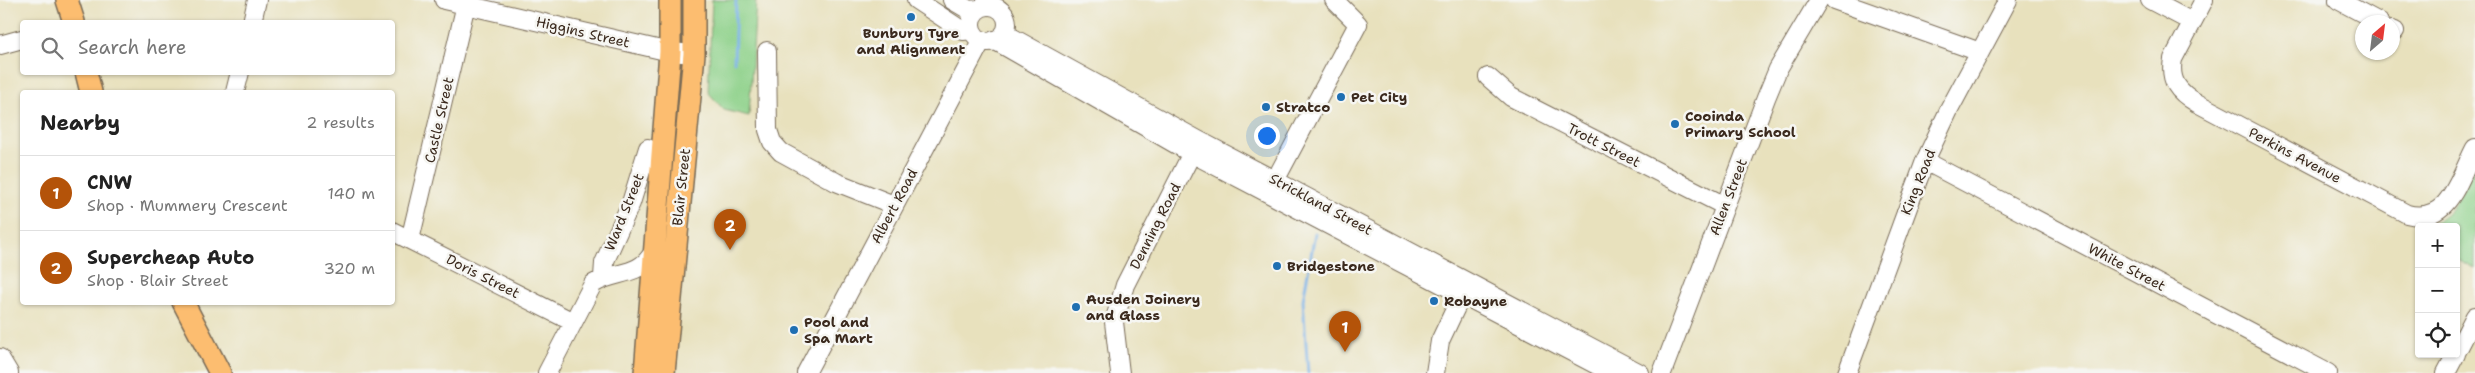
<!DOCTYPE html>
<html lang="en">
<head>
<meta charset="utf-8">
<style>
  :root { --surface:#fff; --page:#f6f6f6; --text:#222; --muted:#767676; --line:#e0e0e0; --accent:#b45309 }
  body { margin:0; font-family:"Shantell Sans",sans-serif; background:var(--page); color:var(--text) }
  .controls { position:absolute; right:15px; bottom:15px; display:grid; overflow:hidden; border-radius:5px; box-shadow:0 1px 4px #0004 }
  .controls button { width:45px; height:45px; display:grid; place-items:center; padding:0; border:0; border-bottom:1px solid var(--line); background:var(--surface); color:var(--text); font:25px sans-serif }
  .compass { position:absolute; left:2355px; top:15px; width:45px; height:45px; border-radius:50%; background:var(--surface); box-shadow:0 1px 4px #0004; rotate:28deg }
  .you { position:absolute; left:1266px; top:135px; width:18px; height:18px; margin:-12px; border:4px solid #fff; border-radius:50%; background:#1a73e8; box-shadow:0 0 0 8px #1a73e833 }
  .badge { display:grid; place-items:center; width:32px; height:32px; border-radius:50%; background:var(--accent); color:#fff; font-size:16px; font-weight:700 }
  .pin { position:absolute; translate:-50% -41px; filter:drop-shadow(0 1px 2px #0008) }
  .pin::after { content:''; position:absolute; top:26px; width:18px; height:15px; background:inherit; clip-path:polygon(0 0,100% 0,50% 100%) }
  .list { margin:0; padding:0; list-style:none }
  h2 { display:flex; justify-content:space-between; align-items:center; height:65px; margin:0; padding:0 20px; font-size:21px }
  h2 small { font-size:16px; font-weight:400; color:var(--muted) }
  .list li { display:grid; grid-template-columns:32px 1fr auto; gap:15px; align-items:center; box-sizing:border-box; height:75px; padding:0 20px; border-top:1px solid var(--line) }
  .list b { display:block; font-size:19px; white-space:nowrap }
  .list p { margin:0; font-size:16px; white-space:nowrap; color:var(--muted) }
  .list em { font-size:16px; font-style:normal; color:var(--muted) }
  .icon { flex:none; width:28px; height:28px; fill:none; stroke:currentColor; stroke-width:2; stroke-linecap:round; stroke-linejoin:round }
  .map { position:relative; flex:none; width:2475px; height:373px; overflow:hidden }
  .search { position:absolute; background:var(--surface); box-shadow:0 1px 4px #0004; left:20px; top:20px; width:375px; height:55px; display:flex; align-items:center; gap:12px; box-sizing:border-box; padding:0 18px; border-radius:5px; color:var(--muted); font-size:19px }
  .panel { position:absolute; background:var(--surface); box-shadow:0 1px 4px #0004; left:20px; top:90px; width:375px; height:215px; border-radius:5px }
  .map>svg:first-child { display:block }
</style>
</head>
<body>
<div class="map">
<svg width="2475" height="373" viewBox="0 0 2475 373">
  <rect width="100%" height="100%" fill="#f6f6f2"/>
  <filter id="ink" filterUnits="userSpaceOnUse"><feTurbulence type="fractalNoise" baseFrequency=".02" numOctaves="2"/><feDisplacementMap in="SourceGraphic" scale="10" xChannelSelector="R" yChannelSelector="G"/><feConvolveMatrix kernelMatrix="1 2 1 2 8 2 1 2 1" color-interpolation-filters="sRGB"/></filter>
  <filter id="wash" filterUnits="userSpaceOnUse"><feTurbulence type="fractalNoise" baseFrequency=".0096" numOctaves="4" result="noise"/><feDisplacementMap in="SourceGraphic" scale="20" xChannelSelector="R" yChannelSelector="G"/><feGaussianBlur stdDeviation="1.12" result="paint"/><feColorMatrix in="noise" values="0 0 0 0 0 0 0 0 0 0 0 0 0 0 0 0 0 1.4 0 .05"/><feComposite in="paint" operator="in"/></filter>
  <g filter="url(#wash)">
    <rect width="100%" height="100%" fill="#e8e1bd"/>
    <path fill="#8ed18a" stroke="#647e54" d="M712,0h44l-7,116 -25,-6 -16,-18z
      M2475,163v106l-19,-10v-32h-26l3,-5c23,-7 31,-39 42,-59z"/>
    <g fill="none" stroke-linecap="round" stroke-linejoin="round">
      <path stroke="#77b0e7" stroke-width="3" d="M734,62l2,-62
        M1308,373l-5,-73 12,-67"/>
    </g>
  </g>
  <g filter="url(#ink)">
    <g fill="none" stroke-linecap="round" stroke-linejoin="round">
      <g stroke="#786a56" stroke-width="20">
        <path id="minor" d="M444,0l226,52 24,2
          M916,0l47,31 9,-1
          M952,0l17,10 10,-1
          M1834,0l146,52
          M2150,0l42,22
          M2204,0l-31,59c-4,22 5,33 24,44l210,111c42,11 52,-36 68,-66
          M2338,0l41,22
          M971 24a18 18 0 1 1 36 0a18 18 0 1 1-36 0Z
          M252,22l5,-22
          M2392,30l3,1
          M1004,33l194,107 442,233
          M994,40l197,113 421,220
          M0,45l22,-6
          M767,51l1,79 4,12 9,10 55,30 58,23
          M1488,77l23,20 214,109
          M235,92l5,-20
          M1925,161l403,212
          M1270,190l88,-166 -24,-24
          M392,231l181,91
          M410,240l57,-240
          M603,277l1,-14 27,-60 17,-55
          M2456,353l19,-37
          M0,358l9,15
          M547,373l46,-89c23,-15 45,-5 61,-33
          M806,373l176,-333
          M1120,373l-6,-51 11,-37 72,-142
          M1435,373l5,-32 26,-55
          M1662,373l104,-275 12,-29 41,-69
          M1847,373l78,-212 24,-51 59,-110
          M2446,373l10,-19"/>
      </g>
      <g stroke="#786a56" stroke-width="24">
        <path id="major" d="M67,0l7,22
          M86,72l5,20
          M183,302l37,71
          M645,373l25,-321v-52
          M664,373l30,-319v-54"/>
      </g>
      <use href="#minor" stroke="#fff" stroke-width="18"/>
      <use href="#major" stroke="#fcbd6f" stroke-width="21"/>
    </g>
  </g>
  <g fill="#1f6fb2" stroke="#f6f6f2" stroke-width="2">
    <circle cx="911" cy="17" r="5"/>
    <circle cx="1341" cy="97" r="5"/>
    <circle cx="1266" cy="107" r="5"/>
    <circle cx="1675" cy="124" r="5"/>
    <circle cx="1277" cy="266" r="5"/>
    <circle cx="1434" cy="301" r="5"/>
    <circle cx="1076" cy="307" r="5"/>
    <circle cx="794" cy="330" r="5"/>
  </g>
  <g text-anchor="middle" dominant-baseline="central" stroke-width="5" stroke-linejoin="round" paint-order="stroke">
    <g font-size="14" fill="#3b2a1e" stroke="#f6f6f2">
      <text transform="translate(583 32) rotate(13)">Higgins Street</text>
      <text transform="translate(439 120) rotate(-77)">Castle Street</text>
      <text transform="translate(1604 145) rotate(27)">Trott Street</text>
      <text transform="translate(2295 155) rotate(28)">Perkins Avenue</text>
      <text transform="translate(1918 182) rotate(-68)">King Road</text>
      <text transform="translate(681 187) rotate(-84)">Blair Street</text>
      <text transform="translate(1728 197) rotate(-69)">Allen Street</text>
      <text transform="translate(1321 204) rotate(28)">Strickland Street</text>
      <text transform="translate(894 206) rotate(-62)">Albert Road</text>
      <text transform="translate(624 212) rotate(-68)">Ward Street</text>
      <text transform="translate(1155 226) rotate(-63)">Denning Road</text>
      <text transform="translate(2127 267) rotate(28)">White Street</text>
      <text transform="translate(483 276) rotate(27)">Doris Street</text>
    </g>
    <g font-size="14" font-weight="bold" fill="#3b2a1e" stroke="#f6f6f2" text-anchor="start">
      <text x="911" y="33" text-anchor="middle">Bunbury Tyre<tspan x="911" dy="16">and Alignment</tspan></text>
      <text x="1351" y="97">Pet City</text>
      <text x="1276" y="107">Stratco</text>
      <text x="1685" y="116">Cooinda<tspan x="1685" dy="16">Primary School</tspan></text>
      <text x="1287" y="266">Bridgestone</text>
      <text x="1086" y="299">Ausden Joinery<tspan x="1086" dy="16">and Glass</tspan></text>
      <text x="1444" y="301">Robayne</text>
      <text x="804" y="322">Pool and<tspan x="804" dy="16">Spa Mart</tspan></text>
    </g>
  </g>
</svg>
<div class="controls">
<button>+</button>
<button>−</button>
<button><svg class="icon" aria-label="locate" viewBox="0 0 24 24"><circle cx="12" cy="12" r="6"/><path d="M12 2v4M12 18v4M2 12h4M18 12h4"/></svg></button>
</div>
<svg class="compass" viewBox="-18 -18 36 36"><path d="M0-13l5 13h-10z" fill="#e53935"/><path d="M0 13l5-13h-10z" fill="#767676"/></svg>
<div class="you"></div>
<div class="pin badge" style="left:1345px;top:352px">1</div>
<div class="pin badge" style="left:730px;top:250px">2</div>
<div class="search"><svg class="icon" aria-label="search" viewBox="0 0 24 24"><circle cx="10" cy="10" r="6"/><path d="M15 15l6 6"/></svg>Search here</div>
<section class="panel">
<h2>Nearby<small>2 results</small></h2>
<ul class="list">
<li><span class="badge">1</span><div><b>CNW</b><p>Shop · Mummery Crescent</p></div><em>140 m</em></li>
<li><span class="badge">2</span><div><b>Supercheap Auto</b><p>Shop · Blair Street</p></div><em>320 m</em></li>
</ul>
</section>
</div>
</body>
</html>
